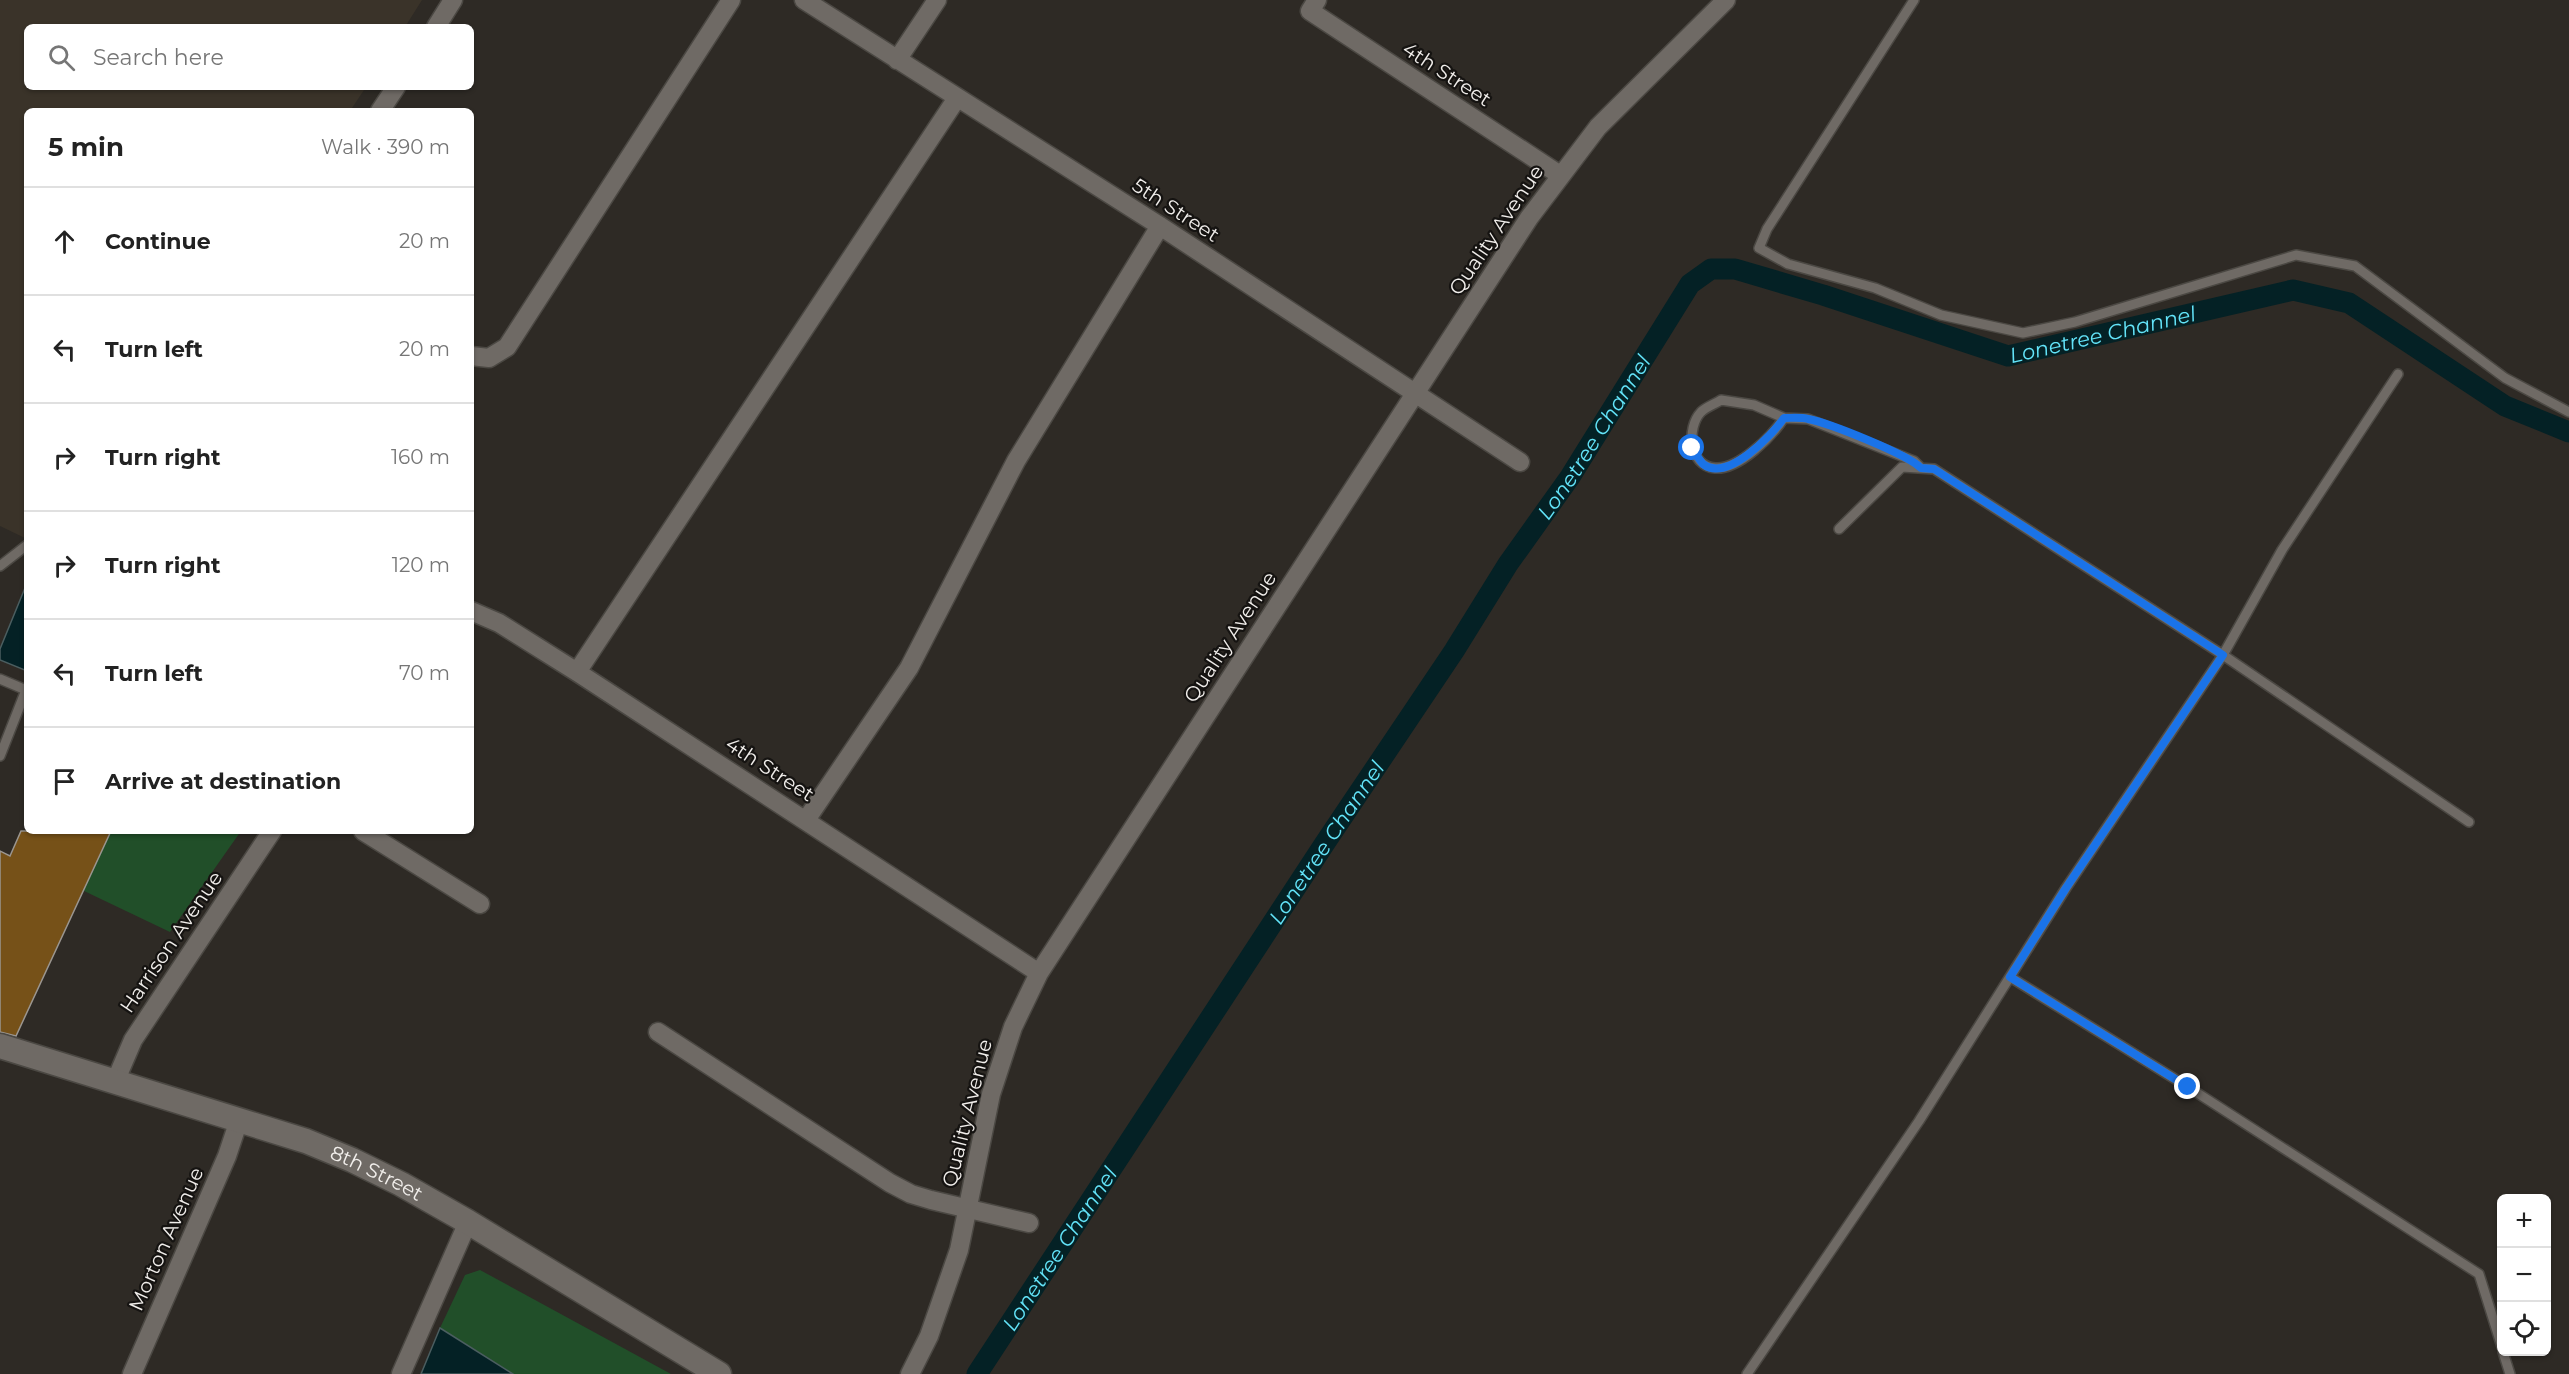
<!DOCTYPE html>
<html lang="en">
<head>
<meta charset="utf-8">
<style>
  :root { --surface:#fff; --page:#f6f6f6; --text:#222; --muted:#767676; --line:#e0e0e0 }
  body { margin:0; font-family:Montserrat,sans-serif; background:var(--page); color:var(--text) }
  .controls { position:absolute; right:18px; bottom:18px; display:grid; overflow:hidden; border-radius:9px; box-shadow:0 2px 4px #0004 }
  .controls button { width:54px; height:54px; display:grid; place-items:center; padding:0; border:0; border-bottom:2px solid var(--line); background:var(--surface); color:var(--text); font:30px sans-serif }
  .stop { position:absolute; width:18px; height:18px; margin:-14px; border:4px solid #1a73e8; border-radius:50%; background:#fff }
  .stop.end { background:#1a73e8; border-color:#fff; box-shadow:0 2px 6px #0008 }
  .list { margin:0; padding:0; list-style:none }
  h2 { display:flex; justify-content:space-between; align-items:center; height:78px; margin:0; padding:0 24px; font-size:26px }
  h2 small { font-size:20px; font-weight:400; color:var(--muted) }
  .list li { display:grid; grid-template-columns:39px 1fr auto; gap:18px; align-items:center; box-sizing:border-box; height:108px; padding:0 24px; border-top:2px solid var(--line) }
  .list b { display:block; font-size:22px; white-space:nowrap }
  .list em { font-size:20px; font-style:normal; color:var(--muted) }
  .icon { flex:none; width:33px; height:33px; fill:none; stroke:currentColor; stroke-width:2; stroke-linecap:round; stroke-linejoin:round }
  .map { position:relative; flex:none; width:2569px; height:1374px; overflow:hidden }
  .search { position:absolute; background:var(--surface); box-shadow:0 2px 4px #0004; left:24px; top:24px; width:450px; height:66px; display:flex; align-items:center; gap:15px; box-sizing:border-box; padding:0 21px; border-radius:9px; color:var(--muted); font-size:22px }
  .panel { position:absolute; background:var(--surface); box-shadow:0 2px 4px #0004; left:24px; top:108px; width:450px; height:726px; border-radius:9px }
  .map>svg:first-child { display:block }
</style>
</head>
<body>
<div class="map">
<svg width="2569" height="1374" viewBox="0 0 2569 1374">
  <rect width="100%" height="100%" fill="#2e2a25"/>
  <path fill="#3a3329" d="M0,0h422l-17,27h-378v60h339l-16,24h-323v428l-27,-13z"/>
  <path fill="#214f29" d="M111,831h130l-71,101 -88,-42z
    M480,1270l191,104h-158l-73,-46 25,-53z"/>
  <path fill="#042125" stroke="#4b5e60" stroke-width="1.5" d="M27,583v88l-27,-11v-11z
    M440,1328l73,46h-92z"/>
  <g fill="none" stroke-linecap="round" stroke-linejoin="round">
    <path stroke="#042125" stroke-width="21" id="s1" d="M977,1374l348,-531 129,-192 54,-87 62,-87 120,-193 21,-15h24l88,26 185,61 285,-66 56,13 156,103 64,26"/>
  </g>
  <path fill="#765118" stroke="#9b9690" stroke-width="1.5" d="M21,831h90l-95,205 -16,-4v-181l10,5z"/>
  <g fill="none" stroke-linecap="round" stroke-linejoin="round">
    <g stroke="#4b4843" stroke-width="12">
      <path id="lane" d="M1914,0l-147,229 -8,19 29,16 87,24 66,27 82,18 52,-11 221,-67 59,11 150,112 64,34
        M2398,374l-116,176 -59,105 246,167
        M1784,418c-12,18 -45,52 -69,50 -26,-2 -29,-40 -14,-56 5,-5 14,-8 20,-12l33,5 30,13 24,1 106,42 7,7
        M0,566l27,-21
        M0,679l26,11 -26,66
        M2010,977l178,110 291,187 23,73
        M2503,1352l7,22
        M1747,1374l172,-253 147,-233 157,-233 -289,-186 -32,-2 -63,62"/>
    </g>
    <g stroke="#4b4843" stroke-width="21">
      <path id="street" d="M804,0l356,226 360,236
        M1317,0l-7,11 250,164
        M436,27l17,-27
        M897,60l40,-60
        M380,111l16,-24
        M471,356l18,2 18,-11 224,-347
        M471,611l28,12 78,49 462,301
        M577,672l380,-574
        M806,820l103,-152 107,-207 144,-235
        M363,831l117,73
        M658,1032l232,151 21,11 20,6 98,23
        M115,1082l18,-42 139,-209
        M132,1374l95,-218 12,-36
        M401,1374l67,-152
        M910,1374l19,-38 30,-86 32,-156 22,-67 26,-54 490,-755 69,-91 128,-127"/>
    </g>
    <g stroke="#4b4843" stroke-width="27">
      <g id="secondary">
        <path id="s2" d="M0,1046l306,95 46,19 49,24 67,38 251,152"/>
      </g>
    </g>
    <use href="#lane" stroke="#6f6a65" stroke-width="9"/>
    <use href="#street" stroke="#6f6a65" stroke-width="18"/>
    <use href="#secondary" stroke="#6f6a65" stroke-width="24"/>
  </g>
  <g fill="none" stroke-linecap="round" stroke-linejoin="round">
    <path stroke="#1a73e8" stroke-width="8" d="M1692,448c3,4 7,12 11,16 24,19 69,-29 81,-46 8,0 17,-1 24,1 21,4 99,35 113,49l13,1 289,186 -157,233 -56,89 178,110"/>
  </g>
  <g text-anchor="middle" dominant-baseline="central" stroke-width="4.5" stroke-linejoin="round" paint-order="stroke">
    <g font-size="20" fill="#f1eeeb" stroke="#151311">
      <text transform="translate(1447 74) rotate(33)">4th Street</text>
      <text transform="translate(1176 210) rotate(33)">5th Street</text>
      <text transform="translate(1496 230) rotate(-56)">Quality Avenue</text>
      <text transform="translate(1230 637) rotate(-57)">Quality Avenue</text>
      <text transform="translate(770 769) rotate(33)">4th Street</text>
      <text transform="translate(171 942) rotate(-56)">Harrison Avenue</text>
      <text transform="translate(967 1113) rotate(-76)">Quality Avenue</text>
      <text stroke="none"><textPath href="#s2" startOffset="398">8th Street</textPath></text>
      <text transform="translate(166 1239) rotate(-66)">Morton Avenue</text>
    </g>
    <g font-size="21" font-style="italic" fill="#63e4f9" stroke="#151311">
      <text stroke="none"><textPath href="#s1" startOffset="1736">Lonetree Channel</textPath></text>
      <text stroke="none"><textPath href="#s1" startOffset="1122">Lonetree Channel</textPath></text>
      <text stroke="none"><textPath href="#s1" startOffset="636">Lonetree Channel</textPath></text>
      <text stroke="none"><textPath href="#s1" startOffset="150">Lonetree Channel</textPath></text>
    </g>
  </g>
</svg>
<div class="controls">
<button>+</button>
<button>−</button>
<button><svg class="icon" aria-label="locate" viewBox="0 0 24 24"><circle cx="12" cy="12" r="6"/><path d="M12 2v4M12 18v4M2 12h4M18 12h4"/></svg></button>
</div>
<div class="stop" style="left:1692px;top:448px"></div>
<div class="stop end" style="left:2188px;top:1087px"></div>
<div class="search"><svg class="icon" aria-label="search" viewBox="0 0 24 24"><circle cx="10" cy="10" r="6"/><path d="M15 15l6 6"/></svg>Search here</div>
<section class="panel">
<h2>5 min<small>Walk · 390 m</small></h2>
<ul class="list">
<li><svg class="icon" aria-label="ahead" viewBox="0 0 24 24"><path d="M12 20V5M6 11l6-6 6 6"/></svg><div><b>Continue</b></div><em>20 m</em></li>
<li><svg class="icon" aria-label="left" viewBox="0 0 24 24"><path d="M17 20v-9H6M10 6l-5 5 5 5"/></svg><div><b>Turn left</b></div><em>20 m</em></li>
<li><svg class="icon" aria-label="right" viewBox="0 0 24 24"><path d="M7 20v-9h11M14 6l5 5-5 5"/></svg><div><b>Turn right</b></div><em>160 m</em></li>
<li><svg class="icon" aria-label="right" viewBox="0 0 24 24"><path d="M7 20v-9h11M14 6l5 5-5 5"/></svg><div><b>Turn right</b></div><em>120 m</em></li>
<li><svg class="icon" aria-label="left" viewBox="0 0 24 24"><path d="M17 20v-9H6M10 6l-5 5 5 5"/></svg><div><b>Turn left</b></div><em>70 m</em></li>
<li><svg class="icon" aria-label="arrive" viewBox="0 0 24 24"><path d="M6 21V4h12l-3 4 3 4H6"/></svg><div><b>Arrive at destination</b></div></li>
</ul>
</section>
</div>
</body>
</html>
